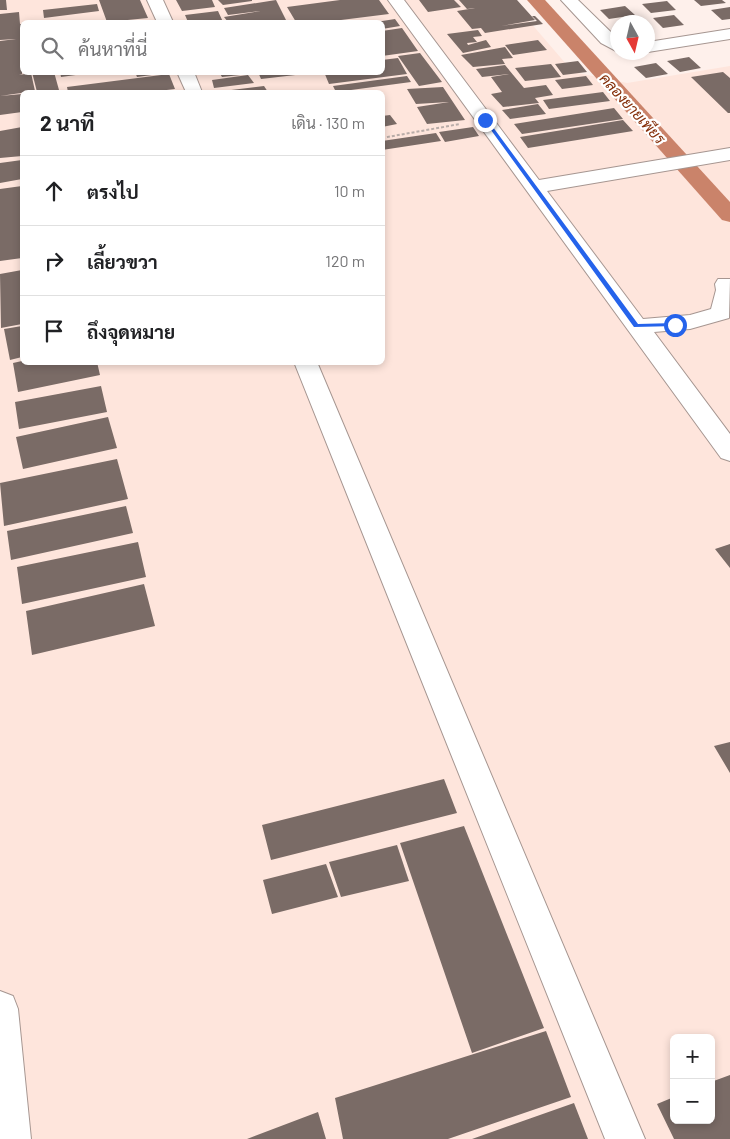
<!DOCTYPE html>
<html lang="th">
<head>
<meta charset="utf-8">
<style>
  :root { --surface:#fff; --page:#f6f6f6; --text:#202124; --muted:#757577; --line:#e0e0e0 }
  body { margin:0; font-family:Barlow,Sarabun,sans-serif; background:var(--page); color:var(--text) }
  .controls { position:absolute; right:15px; bottom:15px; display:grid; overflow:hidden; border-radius:8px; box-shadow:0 2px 8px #0003 }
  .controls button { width:45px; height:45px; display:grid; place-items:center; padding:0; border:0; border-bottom:1px solid var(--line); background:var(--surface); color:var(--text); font:25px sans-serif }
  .compass { position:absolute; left:610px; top:15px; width:45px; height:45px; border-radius:50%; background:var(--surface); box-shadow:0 2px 8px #0003; rotate:172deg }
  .stop { position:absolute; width:15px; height:15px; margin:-11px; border:4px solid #2563eb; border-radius:50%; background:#fff }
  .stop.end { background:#2563eb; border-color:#fff; box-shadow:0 1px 5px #0008 }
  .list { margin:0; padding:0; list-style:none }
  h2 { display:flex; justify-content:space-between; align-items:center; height:65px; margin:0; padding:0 20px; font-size:21px }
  h2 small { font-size:16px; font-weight:400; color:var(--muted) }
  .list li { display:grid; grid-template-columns:32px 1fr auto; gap:15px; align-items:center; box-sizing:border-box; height:70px; padding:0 20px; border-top:1px solid var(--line) }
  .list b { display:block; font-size:19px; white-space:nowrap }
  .list em { font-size:16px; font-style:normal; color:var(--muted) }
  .icon { flex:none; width:28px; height:28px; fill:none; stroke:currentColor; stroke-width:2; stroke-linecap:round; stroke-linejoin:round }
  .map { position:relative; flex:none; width:730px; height:1139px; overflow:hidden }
  .search { position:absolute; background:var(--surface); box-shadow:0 2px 8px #0003; left:20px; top:20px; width:365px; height:55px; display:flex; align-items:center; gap:12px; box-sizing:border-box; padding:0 18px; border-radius:8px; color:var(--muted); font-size:19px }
  .panel { position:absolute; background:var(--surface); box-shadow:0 2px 8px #0003; left:20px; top:90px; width:365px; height:275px; border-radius:8px }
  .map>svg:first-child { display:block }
</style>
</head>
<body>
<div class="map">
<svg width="730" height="1139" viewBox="0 0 730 1139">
  <rect width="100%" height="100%" fill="#fef0eb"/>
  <path fill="#fee5dc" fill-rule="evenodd" d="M0,0h511l62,72 54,11 103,-17v1073h-730zM22,22h360v50h-360zM22,92h360v270h-360zM674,1038h37v82h-37z"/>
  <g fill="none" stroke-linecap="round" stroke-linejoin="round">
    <path fill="#ca836a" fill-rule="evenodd" d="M527,0h18l185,202v20l-8,-2z"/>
  </g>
  <path fill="#7a6b66" d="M0,0h6l1,10h-7z
    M99,0h41l8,18 -41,4z
    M176,0h36l3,7 -33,4z
    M218,0h34v1l-29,4z
    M276,0l11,22h-59l-4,-5 37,-6 -33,4 -4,-7z
    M340,0h39l10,14 -64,8h-29l-9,-15z
    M419,0h35l7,7 -33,5z
    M459,0h58l18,20 -34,6 36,-5 -5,-5h3l8,8 -58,9 -4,-5 -9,1 -15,-18 18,-3 -8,1z
    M694,0h28l4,3 -25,3z
    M667,1l9,9 -25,3 -9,-9z
    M97,4l2,7 -55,7 -1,-8z
    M625,6l10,9 -26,4 -9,-9z
    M730,7v12l-8,1 -11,-10z
    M218,11l5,11h-35l-3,-7z
    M19,12l1,12h2v50l-3,1 12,-2 4,18 -35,5v-55l16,-2 -16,1v-26z
    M674,15l10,10 -21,3 -10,-10z
    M395,19l5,7 -18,3v-7h-6z
    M402,28l16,23 -36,5v-25z
    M478,30l4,6 -9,1 4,5 -10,1 1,2 18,-5 5,7 -28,6 -16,-19z
    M538,40l9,10 -34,5 -8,-10z
    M505,47l8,11 -11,1 3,5 -32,3 -12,-12z
    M420,53l22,29 -23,4 -21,-30z
    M689,57l12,11 -21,4 -13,-11z
    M398,58l9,16 -78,10 -5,-12h58v-12z
    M578,61l9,11 -24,3 -8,-11z
    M656,63l12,11 -22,4 -12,-11z
    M551,64l10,13 -36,4 -10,-13z
    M505,65l19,23 22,-3 7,10 -18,3 4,5 -36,4 -12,-13 11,-2 -11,-15 18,-3 -27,3 -6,-8z
    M32,72h22l5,18 -22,2z
    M60,72h23v2l-22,3z
    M135,72h24v2l-22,3z
    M219,72h30v2l-27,3z
    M258,72h46v2l-43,5z
    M723,72l7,6v35h-2l-37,-36z
    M169,74l6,15 -25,3h-82l-1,-5z
    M248,75l6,8 -40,5 -2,-8z
    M407,76l4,6 -75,10 -3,-6z
    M586,76l7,9 -31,4 -7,-9z
    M264,86l4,6h-44l-1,-1z
    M443,87l22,33 -38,4 -10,-17 32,-5 -33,2 -9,-15z
    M603,92l7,9 -61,8 -6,-9z
    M22,94v18l-22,3v-19z
    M538,104l8,10 -36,5 -8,-9z
    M614,108l9,11 -101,15 -8,-10z
    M390,115l7,9 -15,3v-11z
    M623,120l10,11 -105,17 -8,-11z
    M22,127v29l-22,2v-27z
    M473,127l6,9 -34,6 -6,-10z
    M436,133l5,8 -59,9v-9z
    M22,160v19l-22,4v-20z
    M22,186v72l-22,3v-72z
    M22,270v54l-21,4 -1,-54z
    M22,326v31l-12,3 -6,-31z
    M22,361v1h75l3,13 -82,17 -5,-29z
    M101,386l6,26 -88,17 -4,-27z
    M108,417l9,31 -94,21 -7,-32z
    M117,459l11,40 -124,27 -4,-43z
    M126,506l7,27 -122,27 -4,-29z
    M138,542l8,35 -124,27 -5,-37z
    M730,544v24l-15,-19z
    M144,584l11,42 -123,29 -6,-44z
    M730,742v31l-16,-27z
    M444,779l13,34 -186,47 -9,-35z
    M464,826l80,202 -72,25 -72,-210z
    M397,845l12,36 -68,16 -12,-35z
    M326,864l12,33 -66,17 -9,-34z
    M546,1031l25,66 -123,42h-105l-8,-41z
    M730,1075v64h-56l-17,-35 17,-7v23h37v-38z
    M574,1103l14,36h-116z
    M318,1112l8,27h-79z"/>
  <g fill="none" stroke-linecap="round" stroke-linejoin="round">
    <g stroke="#a69691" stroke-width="2">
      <path id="minor" d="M147,0h16l10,22h-16z
        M388,0h16l135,180 191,-32v12l-183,31 96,128 47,-4 21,-6 5,-19 -1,-6 3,-5h12l-1,39 -39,11 -36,3 76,102v27l-9,-3z
        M561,0h17l40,39v13l-17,-9z
        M730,29v10l-82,13v-10z
        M177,72h17l8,20h-16z
        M294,362h23l328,777h-40z
        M0,991l13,5 5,13 13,130h-31z"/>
    </g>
    <path stroke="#b8aca8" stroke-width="2" stroke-dasharray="3 2" stroke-linecap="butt" d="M382,138l78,-14"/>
    <use href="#minor" fill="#fff" fill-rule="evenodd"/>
  </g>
  <path fill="#2563eb" d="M483,119h4l151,205 37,-1h2v3l-43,1z"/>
  <g text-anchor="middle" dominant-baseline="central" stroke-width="4.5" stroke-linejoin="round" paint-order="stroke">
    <g font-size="15" font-style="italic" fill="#85300b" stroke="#fff">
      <text transform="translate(633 108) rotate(48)">คลองยายเพียร</text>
    </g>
  </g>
</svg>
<div class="controls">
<button>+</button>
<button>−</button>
</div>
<svg class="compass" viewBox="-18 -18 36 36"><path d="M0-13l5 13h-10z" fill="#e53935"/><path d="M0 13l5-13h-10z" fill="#757577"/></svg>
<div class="stop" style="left:675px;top:325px"></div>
<div class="stop end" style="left:485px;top:120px"></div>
<div class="search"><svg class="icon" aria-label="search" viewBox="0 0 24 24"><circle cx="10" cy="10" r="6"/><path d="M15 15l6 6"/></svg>ค้นหาที่นี่</div>
<section class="panel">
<h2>2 นาที<small>เดิน · 130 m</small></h2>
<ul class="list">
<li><svg class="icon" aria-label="ahead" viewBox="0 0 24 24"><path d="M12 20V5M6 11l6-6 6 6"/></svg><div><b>ตรงไป</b></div><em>10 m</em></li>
<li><svg class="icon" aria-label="right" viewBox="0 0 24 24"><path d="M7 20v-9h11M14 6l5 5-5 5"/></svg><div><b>เลี้ยวขวา</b></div><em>120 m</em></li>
<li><svg class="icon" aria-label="arrive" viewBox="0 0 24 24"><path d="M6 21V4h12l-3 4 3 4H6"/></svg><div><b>ถึงจุดหมาย</b></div></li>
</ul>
</section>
</div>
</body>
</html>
